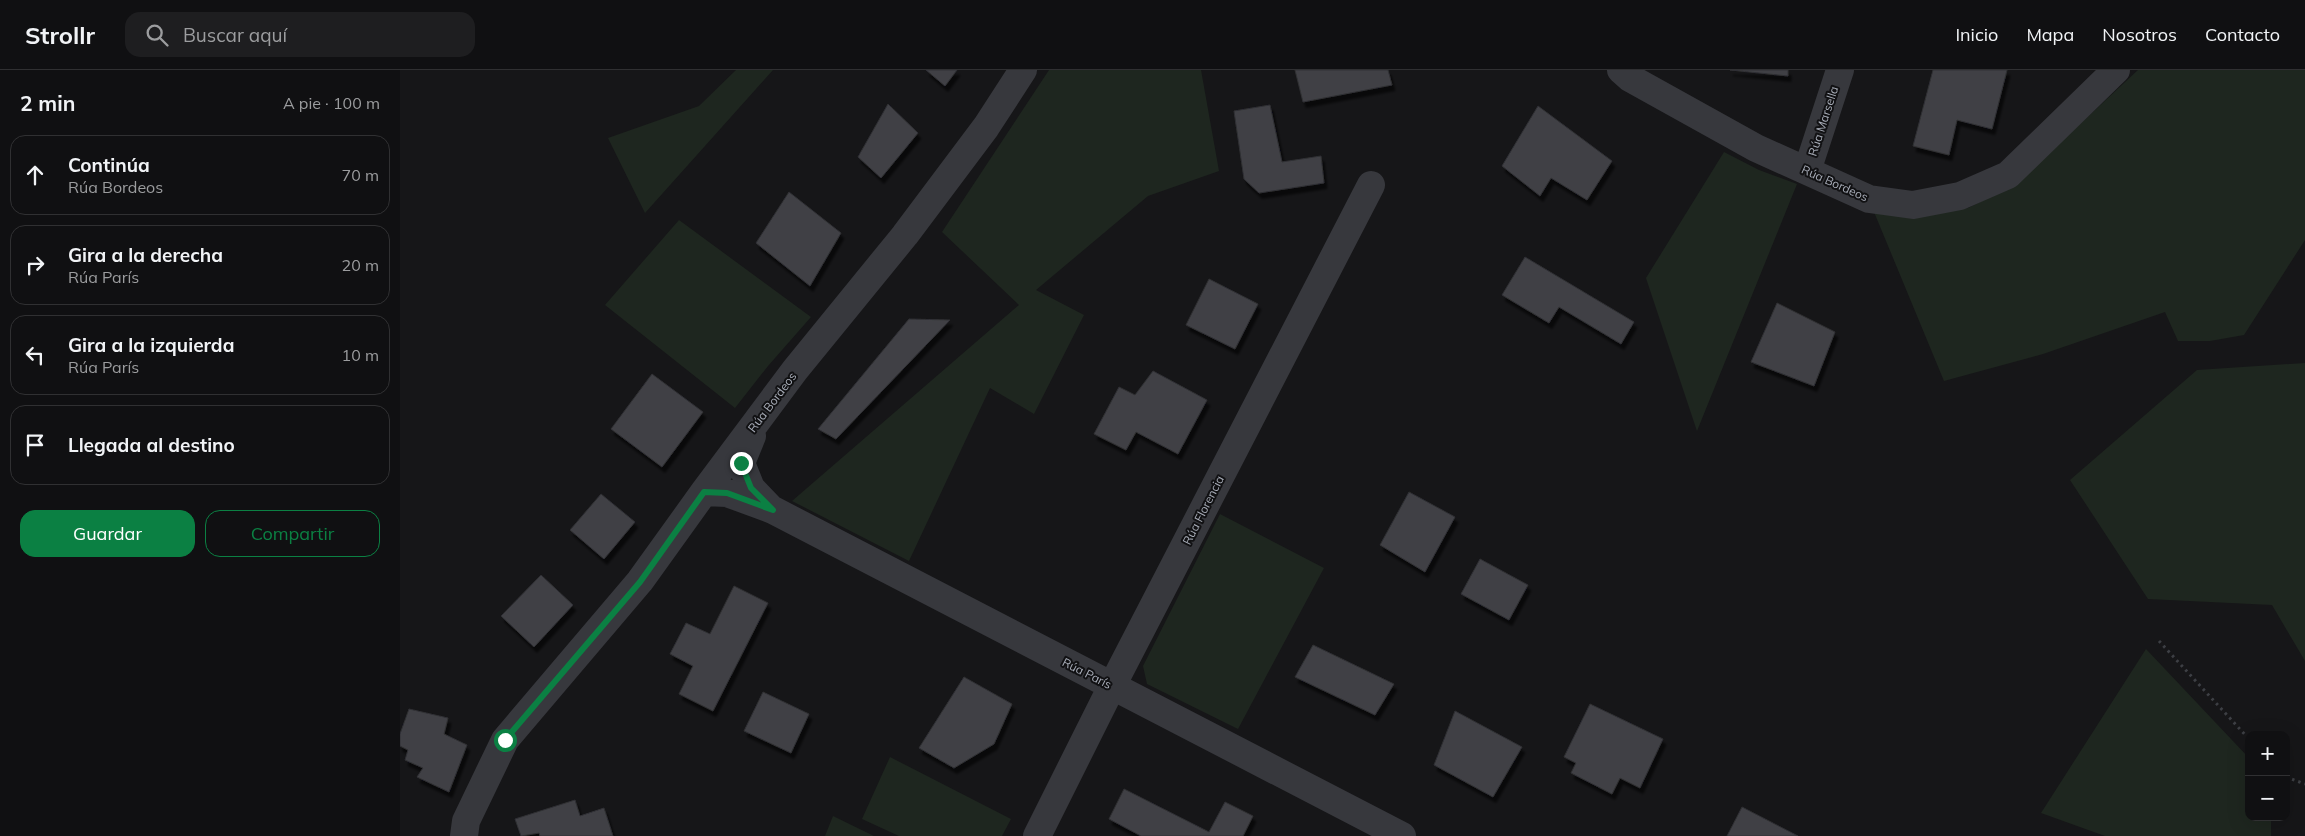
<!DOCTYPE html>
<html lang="es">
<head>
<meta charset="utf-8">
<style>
  :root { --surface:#101012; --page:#1e1e20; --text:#f1f3f6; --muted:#9c9d9f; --line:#303032; --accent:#0b8043 }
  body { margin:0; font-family:Mulish,sans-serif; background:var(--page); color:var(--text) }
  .controls { position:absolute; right:15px; bottom:15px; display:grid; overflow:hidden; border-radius:10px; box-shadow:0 5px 20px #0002 }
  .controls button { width:45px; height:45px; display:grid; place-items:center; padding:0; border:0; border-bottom:1px solid var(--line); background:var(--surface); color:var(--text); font:25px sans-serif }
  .stop { position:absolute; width:15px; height:15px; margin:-11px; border:4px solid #0b8043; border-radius:50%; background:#fff }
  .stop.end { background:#0b8043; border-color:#fff; box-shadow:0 1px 5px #0008 }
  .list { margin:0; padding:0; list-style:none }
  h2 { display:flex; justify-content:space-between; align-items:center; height:65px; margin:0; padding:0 20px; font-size:21px }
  h2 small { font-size:16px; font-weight:400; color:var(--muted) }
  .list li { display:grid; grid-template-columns:32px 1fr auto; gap:15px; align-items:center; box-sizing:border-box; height:80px; margin:0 10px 10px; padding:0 10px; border:1px solid var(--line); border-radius:15px }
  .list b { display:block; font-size:19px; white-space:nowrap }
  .list p { margin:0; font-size:16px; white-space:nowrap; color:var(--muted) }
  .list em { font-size:16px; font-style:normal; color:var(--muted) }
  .actions { display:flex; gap:10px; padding:15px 20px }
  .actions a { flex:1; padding:11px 0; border:1px solid var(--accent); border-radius:15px; text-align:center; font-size:18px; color:var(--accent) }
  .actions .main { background:var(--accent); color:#fff }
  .icon { flex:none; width:28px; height:28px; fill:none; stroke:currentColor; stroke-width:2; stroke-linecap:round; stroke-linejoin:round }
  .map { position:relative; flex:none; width:1905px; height:766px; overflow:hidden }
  header { display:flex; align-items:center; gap:30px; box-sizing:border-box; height:70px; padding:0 25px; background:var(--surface); border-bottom:1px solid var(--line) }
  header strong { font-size:24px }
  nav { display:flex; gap:28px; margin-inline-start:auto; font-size:18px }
  .search { width:350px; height:45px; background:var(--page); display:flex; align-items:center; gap:12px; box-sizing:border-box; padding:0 18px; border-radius:15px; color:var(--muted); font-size:19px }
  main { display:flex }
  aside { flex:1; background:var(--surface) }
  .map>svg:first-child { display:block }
</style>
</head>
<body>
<header>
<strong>Strollr</strong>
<div class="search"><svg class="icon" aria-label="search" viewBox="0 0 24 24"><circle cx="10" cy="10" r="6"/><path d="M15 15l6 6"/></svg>Buscar aquí</div>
<nav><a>Inicio</a><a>Mapa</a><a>Nosotros</a><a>Contacto</a></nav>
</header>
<main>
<aside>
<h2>2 min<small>A pie · 100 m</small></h2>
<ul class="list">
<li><svg class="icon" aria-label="ahead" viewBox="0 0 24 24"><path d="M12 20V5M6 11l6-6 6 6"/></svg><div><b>Continúa</b><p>Rúa Bordeos</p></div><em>70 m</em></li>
<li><svg class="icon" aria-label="right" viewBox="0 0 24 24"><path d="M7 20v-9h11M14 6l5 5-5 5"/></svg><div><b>Gira a la derecha</b><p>Rúa París</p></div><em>20 m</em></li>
<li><svg class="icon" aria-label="left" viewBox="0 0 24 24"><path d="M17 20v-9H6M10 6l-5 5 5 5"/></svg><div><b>Gira a la izquierda</b><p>Rúa París</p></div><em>10 m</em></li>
<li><svg class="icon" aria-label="arrive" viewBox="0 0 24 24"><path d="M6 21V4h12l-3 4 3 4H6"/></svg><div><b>Llegada al destino</b></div></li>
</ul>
<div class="actions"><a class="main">Guardar</a><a>Compartir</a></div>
</aside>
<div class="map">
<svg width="1905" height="766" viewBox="0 0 1905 766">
  <defs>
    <filter id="shadow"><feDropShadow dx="3" dy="5.5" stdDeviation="1" flood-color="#0009"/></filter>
  </defs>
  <rect width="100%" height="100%" fill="#161618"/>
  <path fill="#1e261f" d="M336,0h37l-128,143 -37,-75 91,-32z
    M649,0h152l18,101 -71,25 -112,94 48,25 -50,99 -44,-26 -81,173 -117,-60 227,-196 -77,-73z
    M1738,0h167v170l-61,95 -34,6h-32l-13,-29 -122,42 -99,27 -70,-169 51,4 43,-8 28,-14 27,-17z
    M1324,82l35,18 38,14 -100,247 -51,-153z
    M279,150l132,97 -43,49 -33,42 -130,-103z
    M1905,293v298l-33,-56 -124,-6 -78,-119 127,-110z
    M820,444l104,54 -86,161 -91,-45 -4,-18z
    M1746,579l103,109v59h22v19h-166l-64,-23z
    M490,687l121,62 -9,17h-103l-37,-17z
    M433,746l41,20h-49z"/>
  <path fill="#404145" stroke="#303034" filter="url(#shadow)" d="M526,0h31l-12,16z
    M895,0h93l4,15 -89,17z
    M1330,0h58v6z
    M1533,0h74l-15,59 -35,-9 -8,35 -36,-9z
    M488,34l30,29 -37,45 -23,-21z
    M870,35l12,57 39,-6 3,27 -65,10 -15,-14 -10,-68z
    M1138,36l74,55 -25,39 -36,-22 -11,18 -38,-30z
    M389,122l52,41 -31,53 -54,-43z
    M1125,187l109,65 -13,22 -62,-37 -10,16 -47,-28z
    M809,209l49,25 -23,45 -49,-24z
    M1377,233l58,29 -21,54 -63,-24z
    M509,249l41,1 -114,119 -18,-10z
    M753,301l54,29 -29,54 -42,-22 -10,18 -32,-16 25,-47 16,8z
    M252,304l51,38 -41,55 -51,-38z
    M1009,422l46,25 -30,55 -45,-27z
    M201,424l34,28 -31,37 -34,-29z
    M1080,489l48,26 -19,35 -48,-26z
    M141,505l32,30 -39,42 -33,-31z
    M334,516l34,17 -55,108 -34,-17 14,-28 -23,-12 16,-31 24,11z
    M913,575l81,39 -19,31 -80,-38z
    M564,607l48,27 -18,40 -40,24 -35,-20z
    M363,622l46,22 -18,39 -47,-22z
    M1190,634l73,35 -23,49 -20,-10 -8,16 -41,-21 5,-10 -12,-6z
    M9,639l39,9 -4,16 23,11 -18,47 -32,-15 6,-9 -18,-8 3,-10 -8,-4v-12z
    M1055,641l67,36 -29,50 -59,-32z
    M724,719l85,43 16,-30 28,14 -10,20h-102l-32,-17z
    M175,730l5,16 24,-8 9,28h-73l-1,-3 -18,3 -6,-17z
    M1342,737l56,29h-71z"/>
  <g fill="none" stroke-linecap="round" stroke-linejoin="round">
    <path stroke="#3d3f44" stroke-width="3" stroke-dasharray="2.5 4" stroke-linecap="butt" d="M1759,571l90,98
      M1886,707l19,7"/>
    <path stroke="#37383d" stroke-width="28" d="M1221,0l9,8 126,70 113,51 44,6 47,-9 48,-21 108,-105
      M1407,101l33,-101
      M352,366l-11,27 10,25 20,21
      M304,422l23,1 46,17 629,326
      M64,766l2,-15 39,-81 135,-159 64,-89 91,-122 110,-135 81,-108 37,-57
      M637,766l75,-150 259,-501"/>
  </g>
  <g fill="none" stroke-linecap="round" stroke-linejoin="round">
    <path stroke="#0b8043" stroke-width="6" d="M105,670l135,-158 64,-90 23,1 46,17 -22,-22 -10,-25"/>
  </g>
  <g text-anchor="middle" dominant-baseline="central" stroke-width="4" stroke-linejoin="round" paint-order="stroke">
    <g font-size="12" fill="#a8adb8" stroke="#111113">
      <text transform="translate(1423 51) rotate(-72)">Rúa Marsella</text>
      <text transform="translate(1435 113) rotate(24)">Rúa Bordeos</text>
      <text transform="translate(372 332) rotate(-53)">Rúa Bordeos</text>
      <text transform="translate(803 440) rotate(-63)">Rúa Florencia</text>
      <text transform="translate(687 603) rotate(27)">Rúa París</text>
    </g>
  </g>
</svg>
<div class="controls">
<button>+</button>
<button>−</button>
</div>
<div class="stop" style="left:105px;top:670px"></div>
<div class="stop end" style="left:341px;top:393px"></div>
</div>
</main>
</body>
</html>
